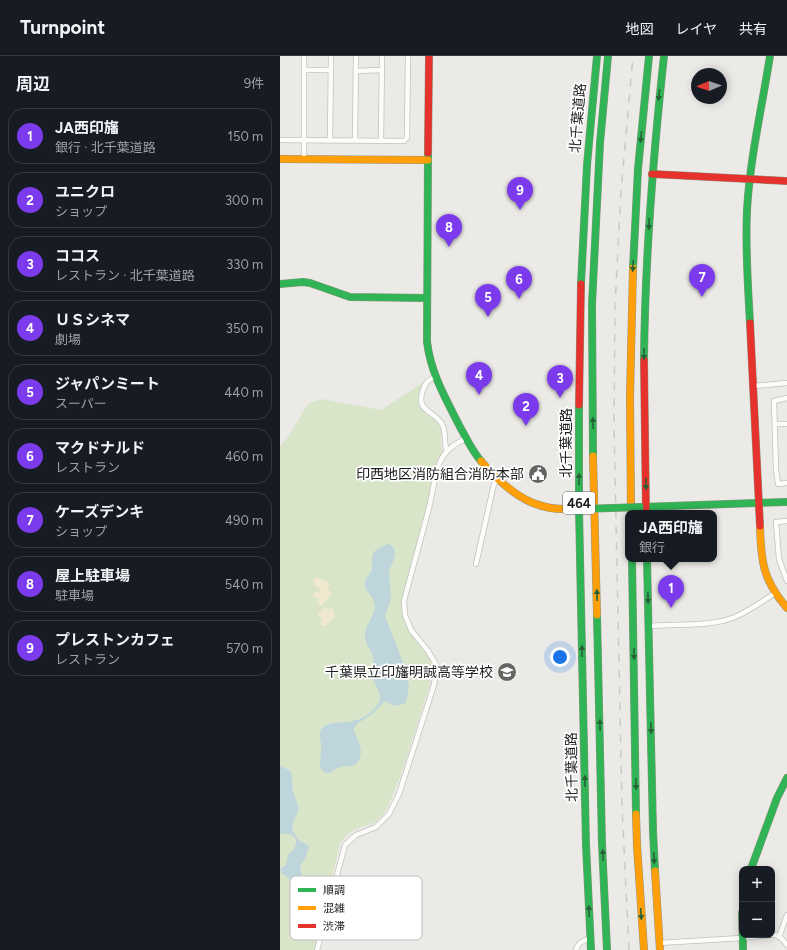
<!DOCTYPE html>
<html lang="ja">
<head>
<meta charset="utf-8">
<style>
  :root { --surface:#171b24; --page:#242831; --text:#f1f3f6; --muted:#9ea1a6; --line:#363941; --accent:#7c3aed }
  body { margin:0; font-family:Figtree,"Noto Sans JP",sans-serif; background:var(--page); color:var(--text) }
  .controls { position:absolute; right:12px; bottom:12px; display:grid; overflow:hidden; border-radius:8px; box-shadow:0 2px 10px #0003 }
  .controls button { width:36px; height:36px; display:grid; place-items:center; padding:0; border:0; border-bottom:1px solid var(--line); background:var(--surface); color:var(--text); font:20px sans-serif }
  .compass { position:absolute; left:411px; top:12px; width:36px; height:36px; border-radius:50%; background:var(--surface); box-shadow:0 2px 10px #0003; rotate:268deg }
  .you { position:absolute; left:280px; top:601px; width:14px; height:14px; margin:-10px; border:3px solid #fff; border-radius:50%; background:#1a73e8; box-shadow:0 0 0 6px #1a73e833 }
  .badge { display:grid; place-items:center; width:26px; height:26px; border-radius:50%; background:var(--accent); color:#fff; font-size:13px; font-weight:700 }
  .pin { position:absolute; translate:-50% -33px; filter:drop-shadow(0 1px 2px #0008) }
  .pin::after { content:''; position:absolute; top:21px; width:14px; height:12px; background:inherit; clip-path:polygon(0 0,100% 0,50% 100%) }
  .popup { position:absolute; left:345px; top:454px; width:92px; height:52px; box-sizing:border-box; display:grid; place-content:center; border-radius:8px; background:var(--surface); filter:drop-shadow(0 1px 3px #0005); font-size:13px; white-space:nowrap; color:var(--muted) }
  .popup b { font-size:15px; color:var(--text) }
  .popup::after { content:''; position:absolute; left:50%; top:100%; margin-left:-8px; border:8px solid transparent; border-top-color:var(--surface) }
  .list { margin:0; padding:0; list-style:none }
  h2 { display:flex; justify-content:space-between; align-items:center; height:52px; margin:0; padding:0 16px; font-size:17px }
  h2 small { font-size:13px; font-weight:400; color:var(--muted) }
  .list li { display:grid; grid-template-columns:26px 1fr auto; gap:12px; align-items:center; box-sizing:border-box; height:56px; margin:0 8px 8px; padding:0 8px; border:1px solid var(--line); border-radius:16px }
  .list b { display:block; font-size:15px; white-space:nowrap }
  .list p { margin:0; font-size:13px; white-space:nowrap; color:var(--muted) }
  .list em { font-size:13px; font-style:normal; color:var(--muted) }
  .map { position:relative; flex:none; width:507px; height:894px; overflow:hidden }
  header { display:flex; align-items:center; gap:24px; box-sizing:border-box; height:56px; padding:0 20px; background:var(--surface); border-bottom:1px solid var(--line) }
  header strong { font-size:19px }
  nav { display:flex; gap:22px; margin-inline-start:auto; font-size:14px }
  main { display:flex }
  aside { flex:1; background:var(--surface) }
  .map>svg:first-child { display:block }
</style>
</head>
<body>
<header>
<strong>Turnpoint</strong>
<nav><a>地図</a><a>レイヤ</a><a>共有</a></nav>
</header>
<main>
<aside>
<h2>周辺<small>9件</small></h2>
<ul class="list">
<li><span class="badge">1</span><div><b>JA西印旛</b><p>銀行 · 北千葉道路</p></div><em>150 m</em></li>
<li><span class="badge">2</span><div><b>ユニクロ</b><p>ショップ</p></div><em>300 m</em></li>
<li><span class="badge">3</span><div><b>ココス</b><p>レストラン · 北千葉道路</p></div><em>330 m</em></li>
<li><span class="badge">4</span><div><b>ＵＳシネマ</b><p>劇場</p></div><em>350 m</em></li>
<li><span class="badge">5</span><div><b>ジャパンミート</b><p>スーパー</p></div><em>440 m</em></li>
<li><span class="badge">6</span><div><b>マクドナルド</b><p>レストラン</p></div><em>460 m</em></li>
<li><span class="badge">7</span><div><b>ケーズデンキ</b><p>ショップ</p></div><em>490 m</em></li>
<li><span class="badge">8</span><div><b>屋上駐車場</b><p>駐車場</p></div><em>540 m</em></li>
<li><span class="badge">9</span><div><b>プレストンカフェ</b><p>レストラン</p></div><em>570 m</em></li>
</ul>
</aside>
<div class="map">
<svg width="507" height="894" viewBox="0 0 507 894">
  <rect width="100%" height="100%" fill="#ebeae7"/>
  <path fill="#d8e5c9" d="M142,327c-12,35 6,22 18,44 4,9 -2,16 3,24l-8,21 -30,119 -3,20 3,10 4,10 24,32v8l-4,16 -27,85 -15,37 -11,13 -22,8 -8,6 -6,8 -26,106h-34v-504l8,-9 20,-33 13,-5 60,11z"/>
  <path fill="#f0e9cf" d="M34,522h4l11,4 -1,7 4,4 -2,4 -9,9 -3,-2 1,-5 -5,-2 -1,-1 2,-4 6,-1 1,-1 -8,-5z
    M45,551l4,2 2,-1 2,1 2,7 -1,3 -4,2 -3,4 -3,1 -3,-2 1,-5 -3,-2 -1,-4z"/>
  <path fill="#bed5db" d="M109,488l4,3 2,4v5l-6,16 2,27 -6,17 19,49 5,21 -3,17c-8,2 -14,5 -20,-2l-4,3 -10,10 -14,9 -4,5v3c5,12 12,23 1,34 -5,2 -10,1 -15,2 -4,1 -7,5 -11,6 -13,1 -8,-16 -8,-23 1,-8 -3,-14 0,-21 8,-9 22,-5 32,-8 10,-2 20,-9 25,-17 7,-10 -4,-18 -6,-28 -1,-6 2,-12 1,-19 -1,-8 -9,-13 -8,-22 0,-11 10,-18 10,-29 -1,-10 -10,-15 -10,-21 -1,-6 4,-9 6,-14 2,-3 1,-8 1,-12 0,-9 9,-13 17,-15z
    M0,710l9,4 2,2c2,6 1,13 2,19 1,5 4,10 5,15 2,11 -12,18 -2,30 3,5 7,7 12,9l1,2 -4,12 -5,6 2,10 -3,5 -5,2 -4,-1 -2,-4 -6,-3 -2,-5 6,-4 2,-10c14,-11 9,-24 -8,-21z"/>
  <g fill="none" stroke-linecap="round" stroke-linejoin="round">
    <g stroke="#c1c1bf" stroke-width="6">
      <path id="street" d="M25,14h26
        M76,15l26,-1
        M0,84l124,1 3,-3 1,-82
        M50,85l1,-85
        M75,85l1,-85
        M101,85l1,-85
        M24,103v-103
        M155,321c-7,3 -10,6 -12,13 -8,22 11,20 19,34 5,9 1,18 5,27
        M473,330l34,-3
        M507,342l-13,3 2,68 2,15 9,-1
        M495,368h12
        M507,465l-11,1 3,37 8,22
        M196,508l18,-80 5,-7
        M368,570c26,-2 63,1 87,-9 14,-6 27,-15 40,-24
        M492,879c7,-1 11,5 15,10
        M499,881l8,-22
        M379,887l83,-5 27,-3
        M37,894l28,-105 11,-10 20,-8 13,-13 10,-20 35,-109 3,-19 -9,-15 -17,-21 -6,-15 -1,-14c8,-31 17,-62 25,-93 4,-16 5,-33 12,-48 5,-11 15,-16 25,-22
        M296,894c2,-8 7,-9 14,-12"/>
    </g>
    <g stroke="#929381" stroke-width="8">
      <path id="fast" d="M148,97l-1,189c4,32 19,57 33,85 7,12 12,24 21,34
        M353,212l5,-99 11,-113
        M0,228l23,-2 7,1 40,14 77,1
        M301,228l6,-119 10,-109
        M470,267c-2,-38 -5,-76 -3,-113 3,-52 15,-103 23,-154
        M364,304c1,-101 9,-203 20,-304
        M299,349v104l7,336 5,105
        M313,400l-1,-152 8,-161 8,-87
        M361,451l146,-5
        M352,503l4,255
        M367,503l6,272 2,40
        M317,559l5,229 5,106
        M471,813l26,-71 10,-20
        M462,857l1,37"/>
    </g>
    <g stroke="#929381" stroke-width="8">
      <path id="slow" d="M0,103l148,1
        M313,400l4,159
        M201,405c16,19 40,41 65,46 12,3 25,2 37,2
        M351,457l-1,-116 3,-129
        M480,470c1,36 3,54 27,82
        M356,758l1,31 7,105
        M375,815l5,79"/>
    </g>
    <g stroke="#929381" stroke-width="8">
      <path id="jam" d="M148,97l1,-97
        M372,118l135,7
        M470,267l10,203
        M364,304l2,153
        M299,349l2,-121"/>
    </g>
    <use href="#street" stroke="#fcfcfb" stroke-width="4.5"/>
    <use href="#fast" stroke="#30b455" stroke-width="7"/>
    <use href="#slow" stroke="#ff9f0a" stroke-width="7"/>
    <use href="#jam" stroke="#e5322d" stroke-width="7"/>
    <path stroke="#cacac9" stroke-width="1.5" stroke-dasharray="8 8" stroke-linecap="butt" d="M349,894l-7,-144 -8,-382 1,-119 6,-113 12,-136"/>
    <g stroke="#929381" stroke-width="8" stroke-linecap="butt">
      <path id="fast-bridge" d="M303,453l57,-2"/>
    </g>
    <use href="#fast-bridge" stroke="#30b455" stroke-width="7"/>
  </g>
  <defs><path id="oneway-solid" d="M-6-.8H1V-3.2L6.5 0L1 3.2V.8H-6Z"/></defs>
  <g fill="#266237">
    <use href="#oneway-solid" transform="translate(379 39) rotate(96)"/>
    <use href="#oneway-solid" transform="translate(361 81) rotate(95)"/>
    <use href="#oneway-solid" transform="translate(369 168) rotate(93)"/>
    <use href="#oneway-solid" transform="translate(353 210) rotate(93)"/>
    <use href="#oneway-solid" transform="translate(364 298) rotate(91)"/>
    <use href="#oneway-solid" transform="translate(313 367) rotate(-91)"/>
    <use href="#oneway-solid" transform="translate(299 423) rotate(-90)"/>
    <use href="#oneway-solid" transform="translate(366 428) rotate(89)"/>
    <use href="#oneway-solid" transform="translate(317 539) rotate(-91)"/>
    <use href="#oneway-solid" transform="translate(368 542) rotate(89)"/>
    <use href="#oneway-solid" transform="translate(302 595) rotate(-91)"/>
    <use href="#oneway-solid" transform="translate(354 598) rotate(89)"/>
    <use href="#oneway-solid" transform="translate(320 669) rotate(-91)"/>
    <use href="#oneway-solid" transform="translate(371 672) rotate(89)"/>
    <use href="#oneway-solid" transform="translate(305 725) rotate(-91)"/>
    <use href="#oneway-solid" transform="translate(356 728) rotate(89)"/>
    <use href="#oneway-solid" transform="translate(323 799) rotate(-92)"/>
    <use href="#oneway-solid" transform="translate(374 802) rotate(87)"/>
    <use href="#oneway-solid" transform="translate(309 855) rotate(-92)"/>
    <use href="#oneway-solid" transform="translate(361 858) rotate(86)"/>
  </g>
  <defs>
    <g id="civic-disc" transform="scale(1)"><circle r="9.5" fill="#666564" stroke="#fff"/><path d="M-.6-6.5H3V-4.5H.6V-3L4-1V1h2V6H-6V1h2V-1L-.6-3ZM-1.2 2.5V6h2.4V2.5Z" fill="#fff"/></g>
    <g id="school-disc" transform="scale(1)"><circle r="9.5" fill="#666564" stroke="#fff"/><path d="M0-5L7-2L0 1L-7-2ZM-4 1L0 2.5L4 1V4Q0 6-4 4Z" fill="#fff"/></g>
  </defs>
  <g fill-rule="evenodd">
    <use href="#civic-disc" x="258" y="418"/>
    <use href="#school-disc" x="227" y="616"/>
  </g>
  <g text-anchor="middle" dominant-baseline="central" stroke-width="3.5" stroke-linejoin="round" paint-order="stroke">
    <rect fill="#fff" stroke="#626262" stroke-width="1" x="283" y="436" width="32" height="22" rx="3"/>
    <g font-size="13" font-weight="bold" fill="#1e1e1e">
      <text x="299" y="447">464</text>
    </g>
    <g font-size="14" fill="#1e1e1e" stroke="#fff">
      <text transform="translate(298 62) rotate(-85)">北千葉道路</text>
      <text transform="translate(286 387) rotate(-90)">北千葉道路</text>
      <text transform="translate(292 711) rotate(-91)">北千葉道路</text>
    </g>
    <g font-size="14" fill="#1e1e1e" stroke="#fff" text-anchor="end">
      <text x="244" y="418">印西地区消防組合消防本部</text>
      <text x="213" y="616">千葉県立印旛明誠高等学校</text>
    </g>
  </g>
  <rect x="10" y="820" width="132" height="64" rx="6" fill="#fff" stroke="#bcbcbc" stroke-width="1"/>
  <rect x="18" y="832" width="18" height="4" fill="#30b455"/>
  <rect x="18" y="850" width="18" height="4" fill="#ff9f0a"/>
  <rect x="18" y="868" width="18" height="4" fill="#e5322d"/>
  <g font-size="11" fill="#1e1e1e">
    <text x="43" y="838">順調</text>
    <text x="43" y="856">混雑</text>
    <text x="43" y="874">渋滞</text>
  </g>
</svg>
<div class="controls">
<button>+</button>
<button>−</button>
</div>
<svg class="compass" viewBox="-18 -18 36 36"><path d="M0-13l5 13h-10z" fill="#e53935"/><path d="M0 13l5-13h-10z" fill="#9ea1a6"/></svg>
<div class="you"></div>
<div class="pin badge" style="left:391px;top:552px">1</div>
<div class="popup"><b>JA西印旛</b>銀行</div>
<div class="pin badge" style="left:246px;top:370px">2</div>
<div class="pin badge" style="left:280px;top:342px">3</div>
<div class="pin badge" style="left:199px;top:339px">4</div>
<div class="pin badge" style="left:208px;top:261px">5</div>
<div class="pin badge" style="left:239px;top:243px">6</div>
<div class="pin badge" style="left:422px;top:241px">7</div>
<div class="pin badge" style="left:169px;top:191px">8</div>
<div class="pin badge" style="left:240px;top:154px">9</div>
</div>
</main>
</body>
</html>
